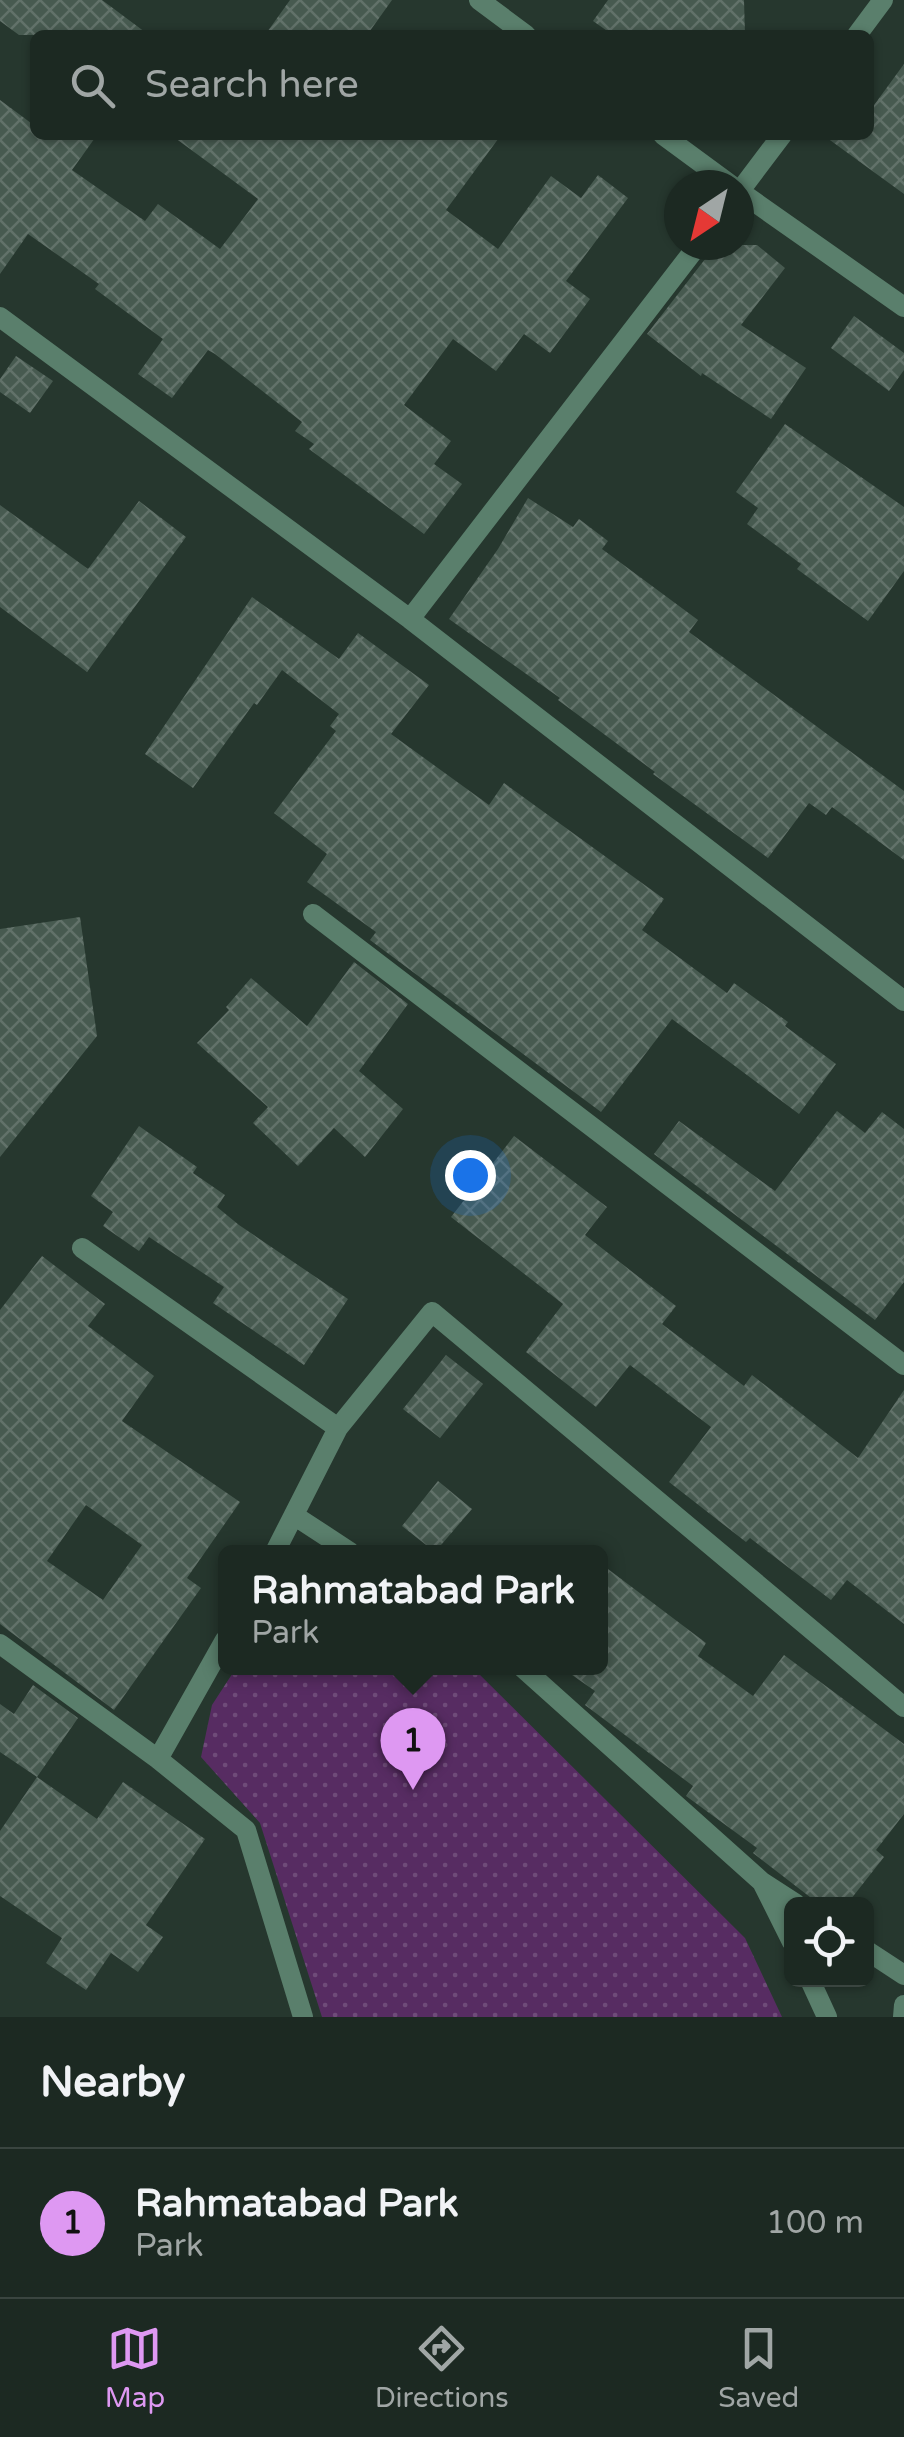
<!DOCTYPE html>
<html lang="en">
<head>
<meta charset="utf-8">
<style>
  :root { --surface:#1c2922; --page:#29352f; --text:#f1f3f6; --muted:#a0a6a5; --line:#3a4540; --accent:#de98f2 }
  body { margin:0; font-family:"Varela Round",sans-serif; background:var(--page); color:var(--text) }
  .controls { position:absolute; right:30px; bottom:30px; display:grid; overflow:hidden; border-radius:15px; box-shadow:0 2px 8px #0004 }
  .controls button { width:90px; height:90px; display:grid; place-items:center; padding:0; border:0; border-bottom:2px solid var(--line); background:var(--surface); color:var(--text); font:50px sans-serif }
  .compass { position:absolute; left:664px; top:170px; width:90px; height:90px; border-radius:50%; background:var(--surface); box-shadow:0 2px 8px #0004; rotate:215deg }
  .you { position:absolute; left:470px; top:1175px; width:35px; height:35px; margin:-25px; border:8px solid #fff; border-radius:50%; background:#1a73e8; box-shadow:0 0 0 15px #1a73e833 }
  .badge { display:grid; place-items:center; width:65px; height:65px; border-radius:50%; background:var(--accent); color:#111; font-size:32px; font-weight:700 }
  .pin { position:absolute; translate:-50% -82px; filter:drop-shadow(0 2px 5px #0008) }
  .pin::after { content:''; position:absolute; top:52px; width:35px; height:30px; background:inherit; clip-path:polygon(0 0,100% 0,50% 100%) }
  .popup { position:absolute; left:218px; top:1545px; width:390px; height:130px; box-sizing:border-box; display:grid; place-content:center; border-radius:15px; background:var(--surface); filter:drop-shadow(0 2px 8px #0005); font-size:32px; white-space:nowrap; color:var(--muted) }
  .popup b { font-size:38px; color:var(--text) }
  .popup::after { content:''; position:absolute; left:50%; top:100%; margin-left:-20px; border:20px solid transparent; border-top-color:var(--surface) }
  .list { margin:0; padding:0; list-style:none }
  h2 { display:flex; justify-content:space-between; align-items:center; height:130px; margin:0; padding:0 40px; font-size:42px }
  h2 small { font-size:32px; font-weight:400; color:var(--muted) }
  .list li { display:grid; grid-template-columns:65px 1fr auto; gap:30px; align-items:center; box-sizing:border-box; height:150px; padding:0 40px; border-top:2px solid var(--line) }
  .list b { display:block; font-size:38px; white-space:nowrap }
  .list p { margin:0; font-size:32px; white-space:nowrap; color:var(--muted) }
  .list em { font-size:32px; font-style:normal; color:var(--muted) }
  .icon { flex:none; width:55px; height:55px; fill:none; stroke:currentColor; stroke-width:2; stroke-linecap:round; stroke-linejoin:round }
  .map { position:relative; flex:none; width:904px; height:2017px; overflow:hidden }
  .search { position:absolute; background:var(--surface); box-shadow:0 2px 8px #0004; left:30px; right:30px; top:30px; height:110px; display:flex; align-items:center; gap:25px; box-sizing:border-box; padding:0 35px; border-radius:15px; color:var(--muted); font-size:38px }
  .sheet { height:280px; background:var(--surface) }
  nav { display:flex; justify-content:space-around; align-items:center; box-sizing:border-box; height:140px; border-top:2px solid var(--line); background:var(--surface); font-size:28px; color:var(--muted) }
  nav a { display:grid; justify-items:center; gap:5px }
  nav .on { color:var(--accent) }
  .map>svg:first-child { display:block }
</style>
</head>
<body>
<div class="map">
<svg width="904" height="2017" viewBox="0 0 904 2017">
  <defs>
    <pattern id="grass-dots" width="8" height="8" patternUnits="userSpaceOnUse" patternTransform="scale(2.5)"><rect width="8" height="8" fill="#572c62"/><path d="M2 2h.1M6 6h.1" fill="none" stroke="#6f4b79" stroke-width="1.8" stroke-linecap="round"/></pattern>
    <pattern id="building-cross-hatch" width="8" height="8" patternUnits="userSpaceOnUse" patternTransform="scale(2.5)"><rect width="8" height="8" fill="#475a50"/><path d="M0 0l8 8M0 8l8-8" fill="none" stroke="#62726a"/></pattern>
  </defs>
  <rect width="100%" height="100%" fill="#26372e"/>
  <path fill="url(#grass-dots)" d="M236,1668h237l272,270 37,79h-460l-62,-194 -59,-66 11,-52z"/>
  <path fill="url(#building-cross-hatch)" fill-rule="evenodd" d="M0,0h102l47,35h-130l-19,-14z
    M290,0h102l-25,35h-102z
    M608,0h136l1,35h-132l-20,-14z
    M904,64v130l-81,-59h46v-23z
    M0,100l35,26v9h62l-25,35 73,51 13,-17 62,45 38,-50 -87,-64h330l-55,75 52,39 53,-73 30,22 17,-23 30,23 -62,83 24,18 -40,54 -26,-19 -28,37 -43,-32 -49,66 47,36 -17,23 28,20 -38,50 -115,-85 5,-5 -19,-13 7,-9 -87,-68 -7,-4 -36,48 -34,-24 25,-35 -68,-50 4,-5 -71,-50 -28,40z
    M716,245h41l28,23 -44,57 65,43 -35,51 -69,-46 -1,3 -54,-42z
    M854,316l50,37v17l-15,21 -58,-43z
    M16,356l37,25 -23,32 -30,-21v-13z
    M785,424l119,83v64l-36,50 -71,-52 4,-5 -54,-40 11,-16 -22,-16z
    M528,498l45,29 6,-8 29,22 -6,8 96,71 -9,12 215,159v69l-72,-53 -6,8 -17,-12 -41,55 -115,-84 2,-2 -97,-72 2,-2 -111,-79 49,-70z
    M139,501l47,36 -99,135 -87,-65v-102l88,64z
    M252,597l87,62 19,-26 71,52 -38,49 98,71 15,-22 160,116 -22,31 85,63 7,-10 54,39 -3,4 51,38 -37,50 -127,-95 -71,93 -231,-172 6,-8 -69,-50 20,-28 -53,-41 62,-82 -6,-5 9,-12 -57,-44 -25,35 -3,-2 -61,85 -48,-34z
    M80,917l17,119 -97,121v-228z
    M354,962l54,42 -49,67 44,38 -38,48 -31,-29 -36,38 -45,-43 15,-16 -71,-64 32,-33 -3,-3 25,-29 56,48z
    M837,1111l28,22 17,-21 22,17v153l-29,38 -221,-166 25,-33 96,70z
    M139,1126l58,41 -4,6 32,22 -8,12 22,18 109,74 -44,66 -91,-62 11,-16 -75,-50 -10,14 -36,-25 10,-14 -22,-16z
    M514,1136l93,71 -22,28 91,71 -14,18 82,62 8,-11 106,83 46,-68v234l-57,-44 -16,20 -81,-62 -4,4 -77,-60 42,-55 -81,-62 -34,42 -70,-55 37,-48 -112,-87z
    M42,1256l63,48 -17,22 66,50 -32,45 118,81 -53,76 14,10 -87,122 -114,-86v-314zM86,1505l56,40 -39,55 -56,-39z
    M446,1355l37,29 -43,54 -37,-29z
    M438,1481l34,28 -37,43 -33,-26z
    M600,1563l106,80 -8,13 55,40 31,-41 120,89v70l-28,36 8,7 -37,47h-28l-66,-51 4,-5 -71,-52 7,-10 -108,-81 10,-14 -33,-23h38z
    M33,1685l45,33 -41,59 -37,-25v-48l14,10z
    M37,1777l60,42 26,-37 82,57 -59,86 17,12 -25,35 -27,-19 -25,37 -40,-27 16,-25 -62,-42v-65z"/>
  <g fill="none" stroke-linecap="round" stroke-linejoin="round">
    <path stroke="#5a7f6c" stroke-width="20" d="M479,0l47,35
      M857,35l26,-35
      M663,135l68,50
      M739,191l165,116
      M739,192l43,-57
      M0,317l410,302 494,382
      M410,619l288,-374
      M313,914l591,451
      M82,1248l256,180
      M295,1516l55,36
      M275,1552l63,-124 94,-116 472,395
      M0,1644l158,115 88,71 57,187
      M523,1668l239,214 34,22
      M158,1759l67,-119
      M763,1884l29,58
      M866,1950l38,25
      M810,1980l17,37
      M903,2017l1,-12"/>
  </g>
</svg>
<div class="controls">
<button><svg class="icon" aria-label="locate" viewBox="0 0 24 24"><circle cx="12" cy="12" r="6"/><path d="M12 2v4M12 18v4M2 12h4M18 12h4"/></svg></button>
</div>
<svg class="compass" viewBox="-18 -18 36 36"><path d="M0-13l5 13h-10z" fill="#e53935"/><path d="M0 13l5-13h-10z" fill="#a0a6a5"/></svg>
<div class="you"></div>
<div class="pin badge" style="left:413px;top:1790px">1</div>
<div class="popup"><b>Rahmatabad Park</b>Park</div>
<div class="search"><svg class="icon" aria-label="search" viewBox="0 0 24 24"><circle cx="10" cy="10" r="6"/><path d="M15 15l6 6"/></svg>Search here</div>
</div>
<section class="sheet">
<h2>Nearby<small></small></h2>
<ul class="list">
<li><span class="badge">1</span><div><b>Rahmatabad Park</b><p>Park</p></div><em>100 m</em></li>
</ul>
</section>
<nav>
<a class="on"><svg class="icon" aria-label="map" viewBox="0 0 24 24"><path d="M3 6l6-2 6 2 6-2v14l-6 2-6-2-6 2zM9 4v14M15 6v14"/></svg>Map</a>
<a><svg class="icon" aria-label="directions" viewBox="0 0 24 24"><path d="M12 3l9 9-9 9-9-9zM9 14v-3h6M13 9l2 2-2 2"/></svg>Directions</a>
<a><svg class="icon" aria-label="saved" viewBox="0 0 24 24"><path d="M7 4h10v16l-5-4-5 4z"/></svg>Saved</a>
</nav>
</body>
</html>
